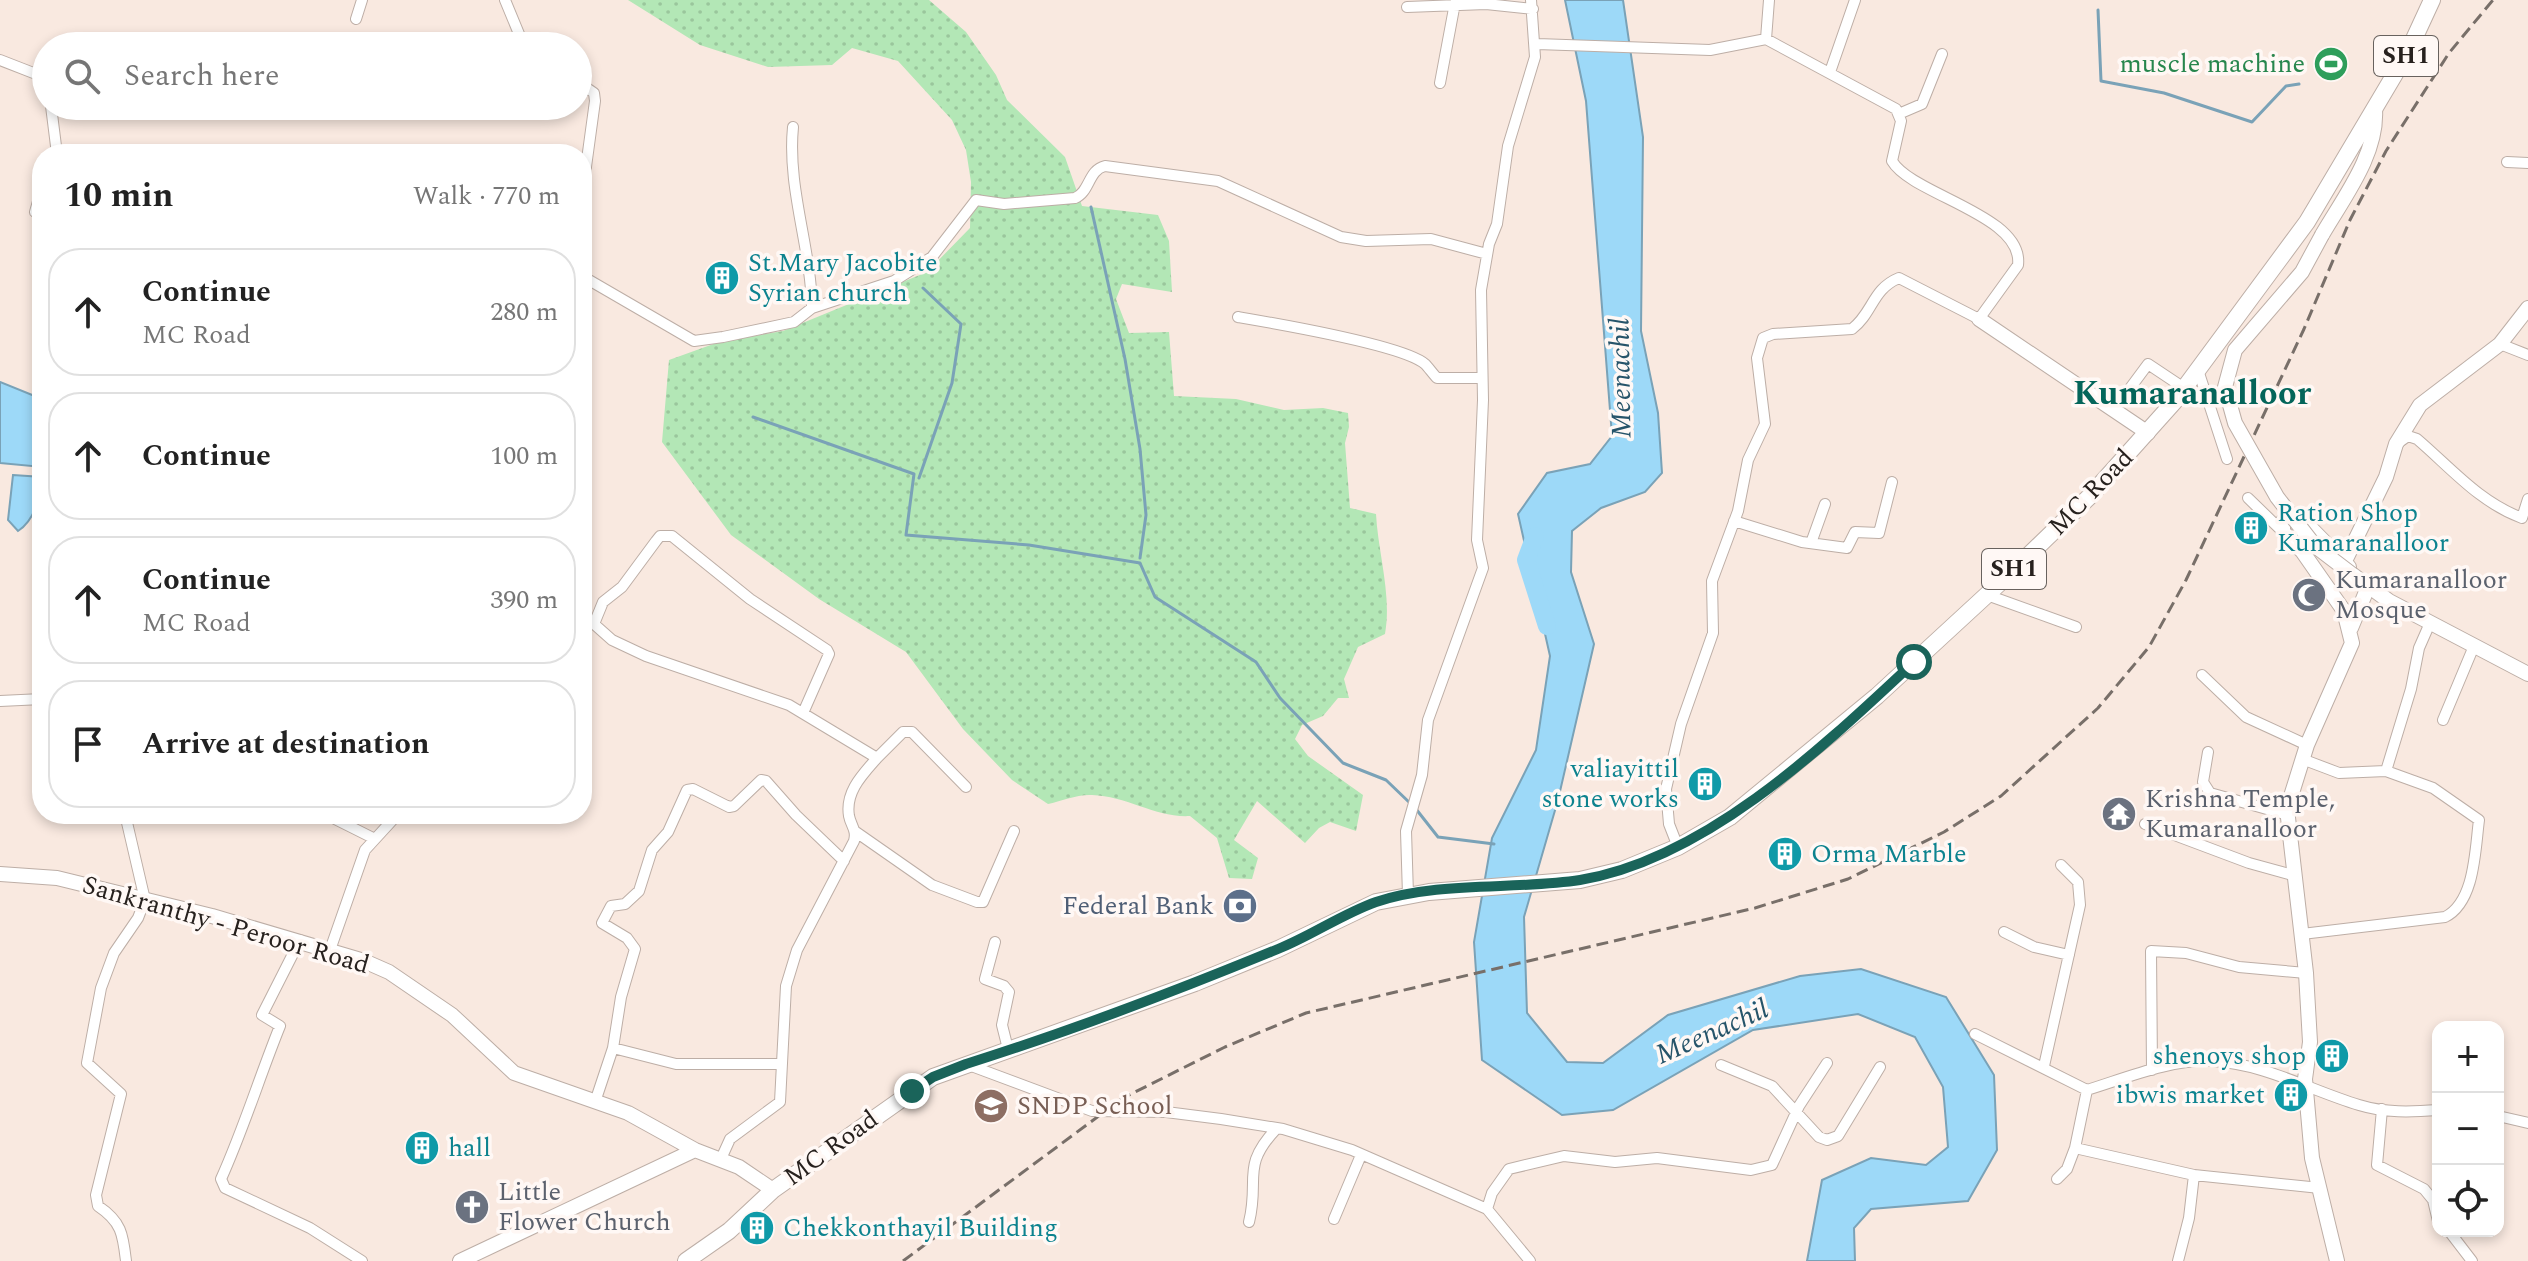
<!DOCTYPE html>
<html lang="en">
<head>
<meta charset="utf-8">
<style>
  :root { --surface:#fff; --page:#f2f2f2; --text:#222; --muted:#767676; --line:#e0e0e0 }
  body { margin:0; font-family:Spectral,serif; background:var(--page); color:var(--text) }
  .controls { position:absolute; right:24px; bottom:24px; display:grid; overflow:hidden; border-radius:16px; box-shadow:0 4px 12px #0003 }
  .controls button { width:72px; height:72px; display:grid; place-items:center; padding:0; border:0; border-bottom:2px solid var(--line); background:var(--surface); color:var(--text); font:40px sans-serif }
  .stop { position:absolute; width:24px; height:24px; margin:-18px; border:6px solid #1a645a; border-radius:50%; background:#fff }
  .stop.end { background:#1a645a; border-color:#fff; box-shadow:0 2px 8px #0008 }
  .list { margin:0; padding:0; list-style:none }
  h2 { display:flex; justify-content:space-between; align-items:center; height:104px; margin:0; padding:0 32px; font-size:34px }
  h2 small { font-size:26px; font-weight:400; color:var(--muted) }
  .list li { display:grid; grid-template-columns:52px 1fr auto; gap:24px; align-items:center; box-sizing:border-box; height:128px; margin:0 16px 16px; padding:0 16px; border:2px solid var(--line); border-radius:32px }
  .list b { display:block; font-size:30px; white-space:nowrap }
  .list p { margin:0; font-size:26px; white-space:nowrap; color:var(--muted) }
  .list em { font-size:26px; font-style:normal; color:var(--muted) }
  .icon { flex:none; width:44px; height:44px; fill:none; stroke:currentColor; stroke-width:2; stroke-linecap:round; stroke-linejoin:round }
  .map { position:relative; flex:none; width:2528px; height:1261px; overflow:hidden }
  .search { position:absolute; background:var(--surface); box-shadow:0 4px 12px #0003; left:32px; top:32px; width:560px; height:88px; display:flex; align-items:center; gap:20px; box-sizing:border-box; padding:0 28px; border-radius:44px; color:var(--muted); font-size:30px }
  .panel { position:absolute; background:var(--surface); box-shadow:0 4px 12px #0003; left:32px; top:144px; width:560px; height:680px; border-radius:32px }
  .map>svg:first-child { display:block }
</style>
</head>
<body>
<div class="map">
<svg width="2528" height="1261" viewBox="0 0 2528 1261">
  <defs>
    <pattern id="grass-dots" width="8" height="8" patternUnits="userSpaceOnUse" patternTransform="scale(2)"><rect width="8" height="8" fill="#b3e7b6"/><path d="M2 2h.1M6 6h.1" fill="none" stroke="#9ac69c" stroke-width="1.8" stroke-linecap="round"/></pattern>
  </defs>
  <rect width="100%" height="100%" fill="#f9e9e0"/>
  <path fill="url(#grass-dots)" d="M628,0h301l37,32 30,43 11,25 58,57 17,49 76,9 11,26 3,51 -50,-8 -6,15 13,34 40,-1 5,64 62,3 48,11 39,-2 25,5 1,14 -4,16 5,65 26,6c2,39 16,81 9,120l-27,13 -14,32 5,19h-11l-15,18 -21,9 -7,14 13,17 55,39 -7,36 -26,-9 -11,6 -14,15 -48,-42 -23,39 24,18 -6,21 -23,-1 -12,-40 -27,-22c-34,2 -63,-20 -98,-21 -14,-1 -31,6 -44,9l-36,-24 -49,-51 -57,-77 -87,-53 -88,-64 -69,-93 7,-82 50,-18 64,-11 144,-59 43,-44 1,-46 -5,-32 -14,-30 -54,-59 -46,-13 -20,17 -64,2 -68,-22z"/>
  <path fill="#9dd9f8" stroke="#7aa2b7" stroke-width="2" d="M1565,0h58l20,137 -2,194 17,82 4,60 -17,19 -44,16 -29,23 -1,41 23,72 -36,156 -34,117 3,96 40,49 36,1 65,-48 132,-39 61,-7 85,28 48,78 3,75 -29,51 -97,8 -17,19 1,33h-48l15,-81 49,-22 55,7 22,-18 -5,-60 -28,-50 -57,-23 -105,16 -140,80 -51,5 -80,-55 -8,-118 18,-104 44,-88 14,-94 -32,-142 29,-41 43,-9 22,-28 -26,-335z
    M0,382l42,17v68l-42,-4z
    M13,475l29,2c0,18 -8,44 -24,54l-10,-11z"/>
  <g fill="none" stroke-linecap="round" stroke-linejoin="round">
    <path stroke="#7aa2b7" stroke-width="3" d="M2098,10l3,71 63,12 88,29 34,-36 13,-2
      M1091,207l34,152 15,90 6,66 -6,43
      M753,417l161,57 -8,61 123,10 111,18 15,34 101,65 24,36 63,65 43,17 25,24
      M919,478l33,-95 9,-59 -38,-36
      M1416,809l22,28 56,7"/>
    <path stroke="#9dd9f8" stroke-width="18" d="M1535,536l-9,24 21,66"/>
    <g stroke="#bdaea6" stroke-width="12">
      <path id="minor" d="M505,0l19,46
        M1407,7l79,-3 47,5
        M356,19l6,-19
        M1766,39l3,-39
        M1537,44l173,6 56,-11 130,70 5,12 -9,40c20,34 132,54 126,104l-39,54 -80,-41c-27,11 -26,35 -47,51l-79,5 -10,4 -6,20 8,66 -17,36 -10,51 -26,70 1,52 -32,91 -15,65 3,35 9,23
        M0,60l36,14 10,10
        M1830,72l25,-72
        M578,82l16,11 1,8 -13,95
        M1440,83l15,-80
        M51,106l6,48
        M1901,113l21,-9 20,-50
        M793,127c-6,61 18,120 19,181
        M2507,162l21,1
        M42,187l-7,25 7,4
        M582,276l112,65 29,-4 71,-15 18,-14 82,-27 38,-24 44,-57 28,4 71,-6c15,-6 13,-28 30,-32l113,15 123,56 25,4 65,-2 56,15
        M1238,317c35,6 165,28 187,47 4,4 8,10 12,14h45
        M2500,344l28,11
        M2199,373l28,86
        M2125,395l23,-31 36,24
        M2398,443l10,-7 9,3c34,29 62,63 105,79l6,-19
        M2248,498l35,34
        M1734,521l68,21 45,6 8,-16 24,1 13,-51
        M1811,543l14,-39
        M1987,595l89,32
        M582,620l12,4 18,16 34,16 143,49 88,53c-15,17 -32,34 -28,58 2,10 8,14 5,25l-57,109 -11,36 -6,116 -50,37 -10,22
        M594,624l9,-22 19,-15 34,-46 4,-5h12l78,63 77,51 2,4 -26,59
        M2202,675l44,42 61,28
        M0,701l42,-2
        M2443,720l31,-74
        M2208,752l-5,30 7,11 78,22
        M877,758l26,-26h9l54,55
        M2302,759l37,14 47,-2 25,-82 8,-41 11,-25
        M125,814l20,86 -7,18 -24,35 -13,35 -14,75 34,31 -25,101 2,11c24,16 25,29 28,55
        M325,814l48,24
        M2145,824l104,39 47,13
        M856,832l76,53 45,17h6l31,-71
        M1408,895l-2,-64 16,-56 6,-55 55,-152 -6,-28 6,-140 -2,-110 8,-46 8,-20 11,-78 27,-89 -4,-57
        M2004,932l30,15 35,8
        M2302,934l143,-17c30,-15 30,-67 34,-97l-46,-32 -47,-17
        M300,940l-38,75 18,11c-21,52 -36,102 -59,153l4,9 85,40 52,33
        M995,942l-10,37 19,7 5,6 -7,33 6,24
        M330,950l35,-100 33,-36
        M1975,1034l112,56 -12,58
        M613,1048l8,-51 14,-48 -8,-11 -25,-15 9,-17 14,-2 14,-13 13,-41 16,-18 19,-42 6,-1 36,18 5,-1 27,-26 5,1 30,34 48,46
        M966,1064l126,47 74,1 55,7 62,10 69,21 135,59 43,52
        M1721,1065l51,21 47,51 8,3 11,-4 42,-69
        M2044,1066l36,-161 -2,-23 -17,-17
        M2152,1070l-1,-119 35,2 53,14 67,6
        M2087,1090c39,-12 84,-31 125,-29 54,3 97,29 147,44 26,8 52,7 79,5
        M596,1099l17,-51 63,16h105
        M2382,1109l-5,56 47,24 9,11 5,21
        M2498,1116l30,7
        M2057,1179l10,-10 8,-21 119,27
        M1487,1209l5,-16 17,-24 55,-13 51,6 42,-4 94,12 21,-5 27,-59 28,-43
        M1334,1219l27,-64
        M1249,1222c11,-44 -9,-55 28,-94
        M2449,1231l23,30
        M2178,1261l11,-43 5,-43 126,13"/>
    </g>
    <g stroke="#bdaea6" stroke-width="16">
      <path id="tertiary" d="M1979,319l169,114
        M2345,561l41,-84 10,-33 24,-39 80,-61 28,-36
        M2351,628l17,-41
        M2337,1261l-25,-103 -7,-79 5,-37 -4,-69 -19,-164 20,-64 45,-102 -8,-32 -42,-60 -19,-19v-11l5,-6 12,2 49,50"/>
    </g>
    <g stroke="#bdaea6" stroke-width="16">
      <path id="secondary" d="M2322,235c22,-38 56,-81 53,-126
        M2353,575l36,26 139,73
        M0,874l57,4 155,38 152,45 25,11 63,43 62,58 114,40 67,37 44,17 34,23
        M460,1261l235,-111"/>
    </g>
    <g stroke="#bdaea6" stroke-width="18">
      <path id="primary" d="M686,1261l43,-30 44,-41 160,-113 262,-94 83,-34 98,-47 53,-10 151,-12 42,-10 56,-23 52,-30 147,-121 126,-116 86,-83 85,-95 133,-180 101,-170 24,-52"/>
    </g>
    <use href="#minor" stroke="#fff" stroke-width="10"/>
    <use href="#tertiary" stroke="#fff" stroke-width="14"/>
    <use href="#secondary" stroke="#fff" stroke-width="14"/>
    <use href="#primary" stroke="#fff" stroke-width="16"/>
    <path stroke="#786f69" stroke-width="3" stroke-dasharray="12 6" stroke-linecap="butt" d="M903,1261l220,-163 102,-51 81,-34 449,-105 93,-29 96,-47 57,-36 97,-88 51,-61 37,-67 118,-251 46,-109 36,-69 63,-98 44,-53"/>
    <g stroke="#bdaea6" stroke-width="16" stroke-linecap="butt">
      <path id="secondary-bridge" d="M2322,235l-20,37 -67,78 -10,37 10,36 42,74 38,49 38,29"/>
    </g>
    <use href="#secondary-bridge" stroke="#fff" stroke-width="14"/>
  </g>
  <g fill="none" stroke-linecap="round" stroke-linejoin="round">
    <path stroke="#1a645a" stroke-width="10" d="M912,1091l21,-14 33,-13c105,-33 210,-73 312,-115 33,-13 64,-35 98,-47 62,-21 139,-12 204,-22 126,-21 243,-133 334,-218"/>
  </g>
  <defs>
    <g id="stadium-disc" transform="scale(1.8)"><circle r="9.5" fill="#2e9e5b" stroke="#fff8f5"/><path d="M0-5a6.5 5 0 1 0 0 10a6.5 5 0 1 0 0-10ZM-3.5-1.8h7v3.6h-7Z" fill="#fff"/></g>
    <g id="building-disc" transform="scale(1.8)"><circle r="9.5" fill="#0f9aa8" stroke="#fff8f5"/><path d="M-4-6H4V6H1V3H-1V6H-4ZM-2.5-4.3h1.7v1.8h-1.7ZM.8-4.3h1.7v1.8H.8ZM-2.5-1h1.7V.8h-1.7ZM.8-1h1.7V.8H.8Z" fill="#fff"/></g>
    <g id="mosque-disc" transform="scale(1.8)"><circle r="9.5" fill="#6b7280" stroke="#fff8f5"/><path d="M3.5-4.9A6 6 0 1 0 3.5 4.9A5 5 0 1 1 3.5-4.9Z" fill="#fff"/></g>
    <g id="temple-disc" transform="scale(1.8)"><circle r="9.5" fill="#6b7280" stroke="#fff8f5"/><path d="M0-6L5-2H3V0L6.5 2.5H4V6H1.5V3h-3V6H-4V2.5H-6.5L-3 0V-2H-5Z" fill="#fff"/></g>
    <g id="bank-disc" transform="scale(1.8)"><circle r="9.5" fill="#5c6f8a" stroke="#fff8f5"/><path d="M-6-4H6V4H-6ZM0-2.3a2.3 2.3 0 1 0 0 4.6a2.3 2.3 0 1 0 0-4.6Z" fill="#fff"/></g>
    <g id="school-disc" transform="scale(1.8)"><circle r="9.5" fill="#8d6e63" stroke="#fff8f5"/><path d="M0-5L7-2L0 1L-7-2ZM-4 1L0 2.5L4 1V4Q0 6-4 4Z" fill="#fff"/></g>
    <g id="church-disc" transform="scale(1.8)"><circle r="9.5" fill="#6b7280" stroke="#fff8f5"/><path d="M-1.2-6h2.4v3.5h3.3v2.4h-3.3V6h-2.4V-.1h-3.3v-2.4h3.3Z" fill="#fff"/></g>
  </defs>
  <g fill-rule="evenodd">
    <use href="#stadium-disc" x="2331" y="64"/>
    <use href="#building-disc" x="722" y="278"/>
    <use href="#building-disc" x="2251" y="528"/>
    <use href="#mosque-disc" x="2309" y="595"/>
    <use href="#building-disc" x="1705" y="784"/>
    <use href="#temple-disc" x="2119" y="814"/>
    <use href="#building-disc" x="1785" y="854"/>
    <use href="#bank-disc" x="1240" y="906"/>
    <use href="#building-disc" x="2332" y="1056"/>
    <use href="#building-disc" x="2291" y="1095"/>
    <use href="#school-disc" x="991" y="1106"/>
    <use href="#building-disc" x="422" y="1148"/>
    <use href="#church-disc" x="472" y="1207"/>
    <use href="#building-disc" x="757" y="1228"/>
  </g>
  <g text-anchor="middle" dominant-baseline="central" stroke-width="7" stroke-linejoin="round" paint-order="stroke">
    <g fill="#fff8f5" stroke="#68625e" stroke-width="2">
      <rect x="2374" y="36" width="64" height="40" rx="6"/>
      <rect x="1982" y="549" width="64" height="40" rx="6"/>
    </g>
    <g font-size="24" font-weight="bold" fill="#27211e">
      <text x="2406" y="56">SH1</text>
      <text x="2014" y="569">SH1</text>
    </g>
    <g font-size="26" fill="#27864d" stroke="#fff8f5" text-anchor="end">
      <text x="2305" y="64">muscle machine</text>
    </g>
    <g font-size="26" fill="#0d838f" stroke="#fff8f5" text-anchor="start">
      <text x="748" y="263">St.Mary Jacobite<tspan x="748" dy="30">Syrian church</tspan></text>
      <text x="2277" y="513">Ration Shop<tspan x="2277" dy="30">Kumaranalloor</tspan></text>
      <text x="1679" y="769" text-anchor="end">valiayittil<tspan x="1679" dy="30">stone works</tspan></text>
      <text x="1811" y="854">Orma Marble</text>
      <text x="2306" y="1056" text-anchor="end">shenoys shop</text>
      <text x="2265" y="1095" text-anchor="end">ibwis market</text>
      <text x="448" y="1148">hall</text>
      <text x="783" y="1228">Chekkonthayil Building</text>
    </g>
    <g font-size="26" fill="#27211e" stroke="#fff8f5">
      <text transform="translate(2091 492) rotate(-46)">MC Road</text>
      <text transform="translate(226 925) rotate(16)">Sankranthy - Peroor Road</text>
      <text transform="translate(831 1148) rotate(-36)">MC Road</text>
    </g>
    <g font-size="26" fill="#5b616d" stroke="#fff8f5" text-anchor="start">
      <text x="2335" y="580">Kumaranalloor<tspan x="2335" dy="30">Mosque</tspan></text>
      <text x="2145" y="799">Krishna Temple,<tspan x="2145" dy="30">Kumaranalloor</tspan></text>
      <text x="498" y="1192">Little<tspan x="498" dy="30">Flower Church</tspan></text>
    </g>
    <g font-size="26" fill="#4e5e75" stroke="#fff8f5" text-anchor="end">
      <text x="1214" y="906">Federal Bank</text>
    </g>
    <g font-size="26" fill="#785e54" stroke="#fff8f5" text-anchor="start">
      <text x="1017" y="1106">SNDP School</text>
    </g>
    <g font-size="28" font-style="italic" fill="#26546a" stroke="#fff8f5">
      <text transform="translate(1621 378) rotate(-91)">Meenachil</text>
      <text transform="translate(1712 1032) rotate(-24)">Meenachil</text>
    </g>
    <g font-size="34" font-weight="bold" fill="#04655a" stroke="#fff8f5">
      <text x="2192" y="394">Kumaranalloor</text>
    </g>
  </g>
</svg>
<div class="controls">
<button>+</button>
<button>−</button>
<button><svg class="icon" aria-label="locate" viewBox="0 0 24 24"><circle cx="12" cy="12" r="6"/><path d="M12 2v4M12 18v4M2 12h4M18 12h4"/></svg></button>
</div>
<div class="stop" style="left:1914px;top:662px"></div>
<div class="stop end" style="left:912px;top:1091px"></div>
<div class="search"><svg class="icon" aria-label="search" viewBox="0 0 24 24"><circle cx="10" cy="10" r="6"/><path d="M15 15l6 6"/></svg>Search here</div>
<section class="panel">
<h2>10 min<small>Walk · 770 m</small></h2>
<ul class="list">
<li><svg class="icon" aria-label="ahead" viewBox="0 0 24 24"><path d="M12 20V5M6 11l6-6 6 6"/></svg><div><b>Continue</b><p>MC Road</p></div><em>280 m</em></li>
<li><svg class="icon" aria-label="ahead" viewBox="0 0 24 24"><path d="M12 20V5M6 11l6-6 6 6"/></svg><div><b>Continue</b></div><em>100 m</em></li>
<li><svg class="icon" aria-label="ahead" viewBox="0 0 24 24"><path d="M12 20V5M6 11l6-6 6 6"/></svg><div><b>Continue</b><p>MC Road</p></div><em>390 m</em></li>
<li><svg class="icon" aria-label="arrive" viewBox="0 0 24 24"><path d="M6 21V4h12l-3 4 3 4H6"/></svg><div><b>Arrive at destination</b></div></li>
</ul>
</section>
</div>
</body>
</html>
